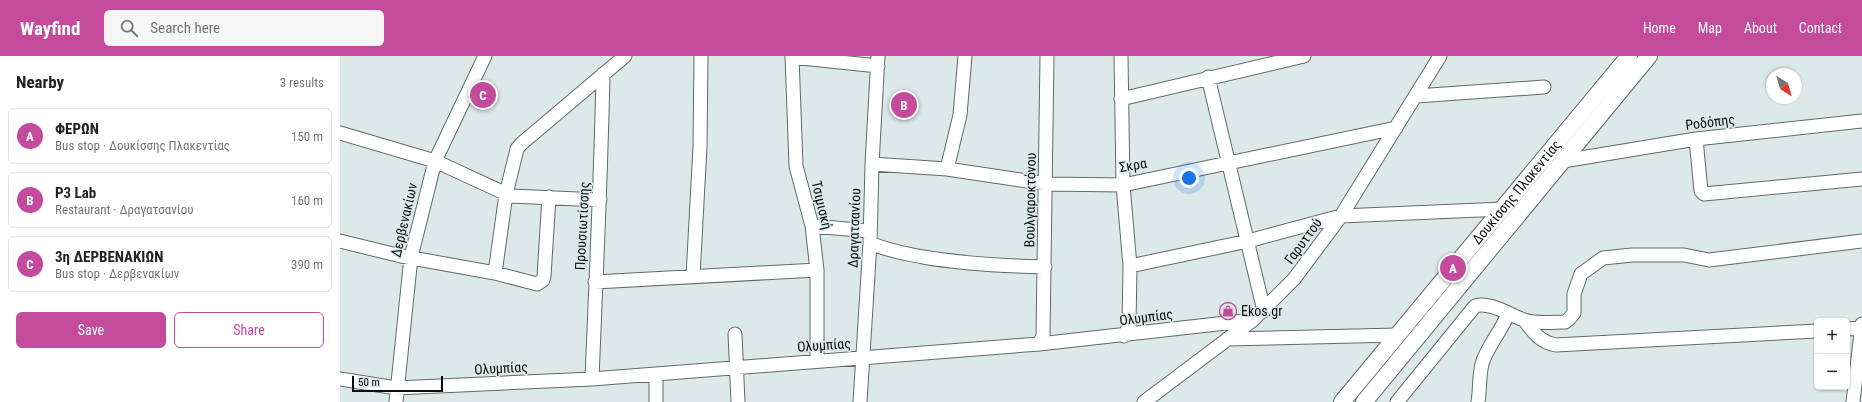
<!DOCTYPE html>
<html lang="en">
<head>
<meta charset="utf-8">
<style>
  :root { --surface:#fff; --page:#f6f6f6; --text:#222; --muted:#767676; --line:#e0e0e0; --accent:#c44a9c }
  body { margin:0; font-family:"Roboto Condensed",sans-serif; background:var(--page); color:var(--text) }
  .controls { position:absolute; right:12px; bottom:12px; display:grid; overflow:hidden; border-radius:6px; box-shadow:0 1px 3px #0004 }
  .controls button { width:36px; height:36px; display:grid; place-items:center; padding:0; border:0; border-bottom:1px solid var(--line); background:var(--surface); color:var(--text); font:20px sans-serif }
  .compass { position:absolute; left:1426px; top:12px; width:36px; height:36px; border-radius:50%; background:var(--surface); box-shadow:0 1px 3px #0004; rotate:143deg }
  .scale { position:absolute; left:12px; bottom:10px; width:91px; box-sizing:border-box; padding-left:4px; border:2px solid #0a0e0e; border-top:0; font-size:11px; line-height:14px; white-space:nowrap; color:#0a0e0e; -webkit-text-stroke:3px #dde9e9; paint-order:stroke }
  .you { position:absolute; left:849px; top:122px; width:14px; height:14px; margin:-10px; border:3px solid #fff; border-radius:50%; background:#1a73e8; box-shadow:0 0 0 6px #1a73e833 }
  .badge { display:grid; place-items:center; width:26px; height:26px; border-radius:50%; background:var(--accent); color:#fff; font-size:13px; font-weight:700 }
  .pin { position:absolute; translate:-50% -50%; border:2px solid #fff; box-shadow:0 1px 4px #0006 }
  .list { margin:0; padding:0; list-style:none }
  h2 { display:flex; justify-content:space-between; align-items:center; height:52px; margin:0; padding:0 16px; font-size:17px }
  h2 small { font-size:13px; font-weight:400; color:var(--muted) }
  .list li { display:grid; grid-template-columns:26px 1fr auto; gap:12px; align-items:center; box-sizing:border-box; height:56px; margin:0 8px 8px; padding:0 8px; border:1px solid var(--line); border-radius:6px }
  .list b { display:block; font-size:15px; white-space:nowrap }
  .list p { margin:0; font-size:13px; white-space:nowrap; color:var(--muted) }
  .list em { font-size:13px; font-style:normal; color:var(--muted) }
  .actions { display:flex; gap:8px; padding:12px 16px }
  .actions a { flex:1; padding:9px 0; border:1px solid var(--accent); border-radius:6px; text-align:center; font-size:14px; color:var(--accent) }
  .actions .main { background:var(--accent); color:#fff }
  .icon { flex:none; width:22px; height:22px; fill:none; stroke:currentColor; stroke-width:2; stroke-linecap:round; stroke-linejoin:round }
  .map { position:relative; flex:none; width:1522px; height:346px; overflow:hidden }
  header { display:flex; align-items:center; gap:24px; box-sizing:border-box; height:56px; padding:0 20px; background:var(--accent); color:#fff }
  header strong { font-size:19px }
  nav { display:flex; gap:22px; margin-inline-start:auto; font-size:14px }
  .search { width:280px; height:36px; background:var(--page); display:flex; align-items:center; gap:10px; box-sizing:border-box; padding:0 14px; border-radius:6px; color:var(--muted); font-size:15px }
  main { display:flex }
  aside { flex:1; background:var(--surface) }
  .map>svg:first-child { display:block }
</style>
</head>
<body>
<header>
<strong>Wayfind</strong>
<div class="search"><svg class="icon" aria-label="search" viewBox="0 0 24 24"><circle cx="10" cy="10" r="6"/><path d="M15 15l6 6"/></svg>Search here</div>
<nav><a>Home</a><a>Map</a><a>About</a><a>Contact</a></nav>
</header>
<main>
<aside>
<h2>Nearby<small>3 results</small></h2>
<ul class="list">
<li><span class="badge">A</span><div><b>ΦΕΡΩΝ</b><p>Bus stop · Δουκίσσης Πλακεντίας</p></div><em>150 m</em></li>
<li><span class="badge">B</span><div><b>P3 Lab</b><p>Restaurant · Δραγατσανίου</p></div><em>160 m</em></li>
<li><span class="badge">C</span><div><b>3η ΔΕΡΒΕΝΑΚΙΩΝ</b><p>Bus stop · Δερβενακίων</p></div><em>390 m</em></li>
</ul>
<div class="actions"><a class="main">Save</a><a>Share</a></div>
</aside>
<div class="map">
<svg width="1522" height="346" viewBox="0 0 1522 346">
  <rect width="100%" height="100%" fill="#dde9e9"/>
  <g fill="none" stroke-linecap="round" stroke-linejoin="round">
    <g stroke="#606a6a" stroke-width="15">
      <path id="minor" d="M452,0l4,110 16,60 5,44v90
        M781,0l2,129 7,81 -1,60 -5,10
        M452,1l86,9
        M868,21l56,234
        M1076,40l128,-9
        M781,43l183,-43
        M0,77l95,28 76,35 89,4
        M1356,83l5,52 3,3 158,-15
        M1223,105l133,-22 166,-18
        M532,108l75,5 100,15 76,1 273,-57
        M607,113l13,-54 5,-59
        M472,170l58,5
        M0,185l61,15 94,17 42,11 6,-4 1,-4 5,-79
        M530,187c18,8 34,10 53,14 42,7 79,9 122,10
        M790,210l118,-25 93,-25 162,-7
        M155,217l11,-79 11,-45 4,-5 104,-88
        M353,220l7,-129 1,-91
        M255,226l222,-12
        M1185,265c9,12 15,21 31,24l261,-14
        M1507,273l14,-1
        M395,278l3,68
        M887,283l170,-4
        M699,288l4,-8 4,-280
        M316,319v27
        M0,323l56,9 196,-9 447,-35 214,-24
        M252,323c4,-101 9,-203 11,-305
        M56,346l15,-145 24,-96 50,-105
        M520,346l10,-159 2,-79 6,-108
        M804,346l109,-82 41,-41 47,-63 99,-160
        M1057,346l78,-96c14,-5 35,9 49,14 12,4 29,2 41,2l4,-3 5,-6v-19l7,-20 22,-16 29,-3h52l25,5 153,-19
        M1138,346c2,-12 1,-26 4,-38 5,-18 19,-32 26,-50
        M1513,346l9,-78"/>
    </g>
    <g stroke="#606a6a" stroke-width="18">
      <g id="major">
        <path id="s1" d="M1002,346l287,-346"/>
        <path d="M1024,346l285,-346"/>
      </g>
    </g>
    <use href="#minor" stroke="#fff" stroke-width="13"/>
    <use href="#major" stroke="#fff" stroke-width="16"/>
  </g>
  <defs>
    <g id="shop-ring" transform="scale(0.9)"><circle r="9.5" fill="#dde9e9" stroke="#c44a9c" stroke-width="1.5"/><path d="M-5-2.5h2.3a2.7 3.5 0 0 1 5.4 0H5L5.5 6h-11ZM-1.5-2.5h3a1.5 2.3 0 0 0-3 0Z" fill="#c44a9c"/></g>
  </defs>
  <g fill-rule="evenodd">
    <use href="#shop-ring" x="888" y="255"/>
  </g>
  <g text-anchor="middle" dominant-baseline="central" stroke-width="3" stroke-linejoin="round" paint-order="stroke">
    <g font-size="14" fill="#0a0e0e" stroke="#dde9e9">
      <text transform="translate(1370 66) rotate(-7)">Ροδόπης</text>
      <text transform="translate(793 109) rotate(-10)">Σκρα</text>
      <text stroke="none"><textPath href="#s1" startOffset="273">Δουκίσσης Πλακεντίας</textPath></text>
      <text transform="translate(690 144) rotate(-89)">Βουλγαροκτόνου</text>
      <text transform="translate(482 149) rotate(77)">Τσιμισκή</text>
      <text transform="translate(64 164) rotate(-77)">Δερβενακίων</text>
      <text transform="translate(242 170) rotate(-87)">Προυσιωτίσσης</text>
      <text transform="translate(514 172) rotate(-88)">Δραγατσανίου</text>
      <text transform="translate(963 185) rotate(-54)">Γαρυττού</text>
      <text transform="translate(806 261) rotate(-7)">Ολυμπίας</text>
      <text transform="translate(484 289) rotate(-4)">Ολυμπίας</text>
      <text transform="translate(161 312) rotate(-3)">Ολυμπίας</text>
    </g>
    <g font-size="14" fill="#0a0e0e" stroke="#dde9e9" text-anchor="start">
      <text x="901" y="255">Ekos.gr</text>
    </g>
  </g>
</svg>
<div class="controls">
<button>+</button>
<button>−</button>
</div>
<svg class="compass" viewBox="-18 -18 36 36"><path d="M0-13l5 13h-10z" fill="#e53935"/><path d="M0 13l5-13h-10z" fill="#767676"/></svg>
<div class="scale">50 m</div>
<div class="you"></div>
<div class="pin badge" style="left:1113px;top:212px">A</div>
<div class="pin badge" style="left:564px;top:49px">B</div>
<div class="pin badge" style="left:143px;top:39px">C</div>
</div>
</main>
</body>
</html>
